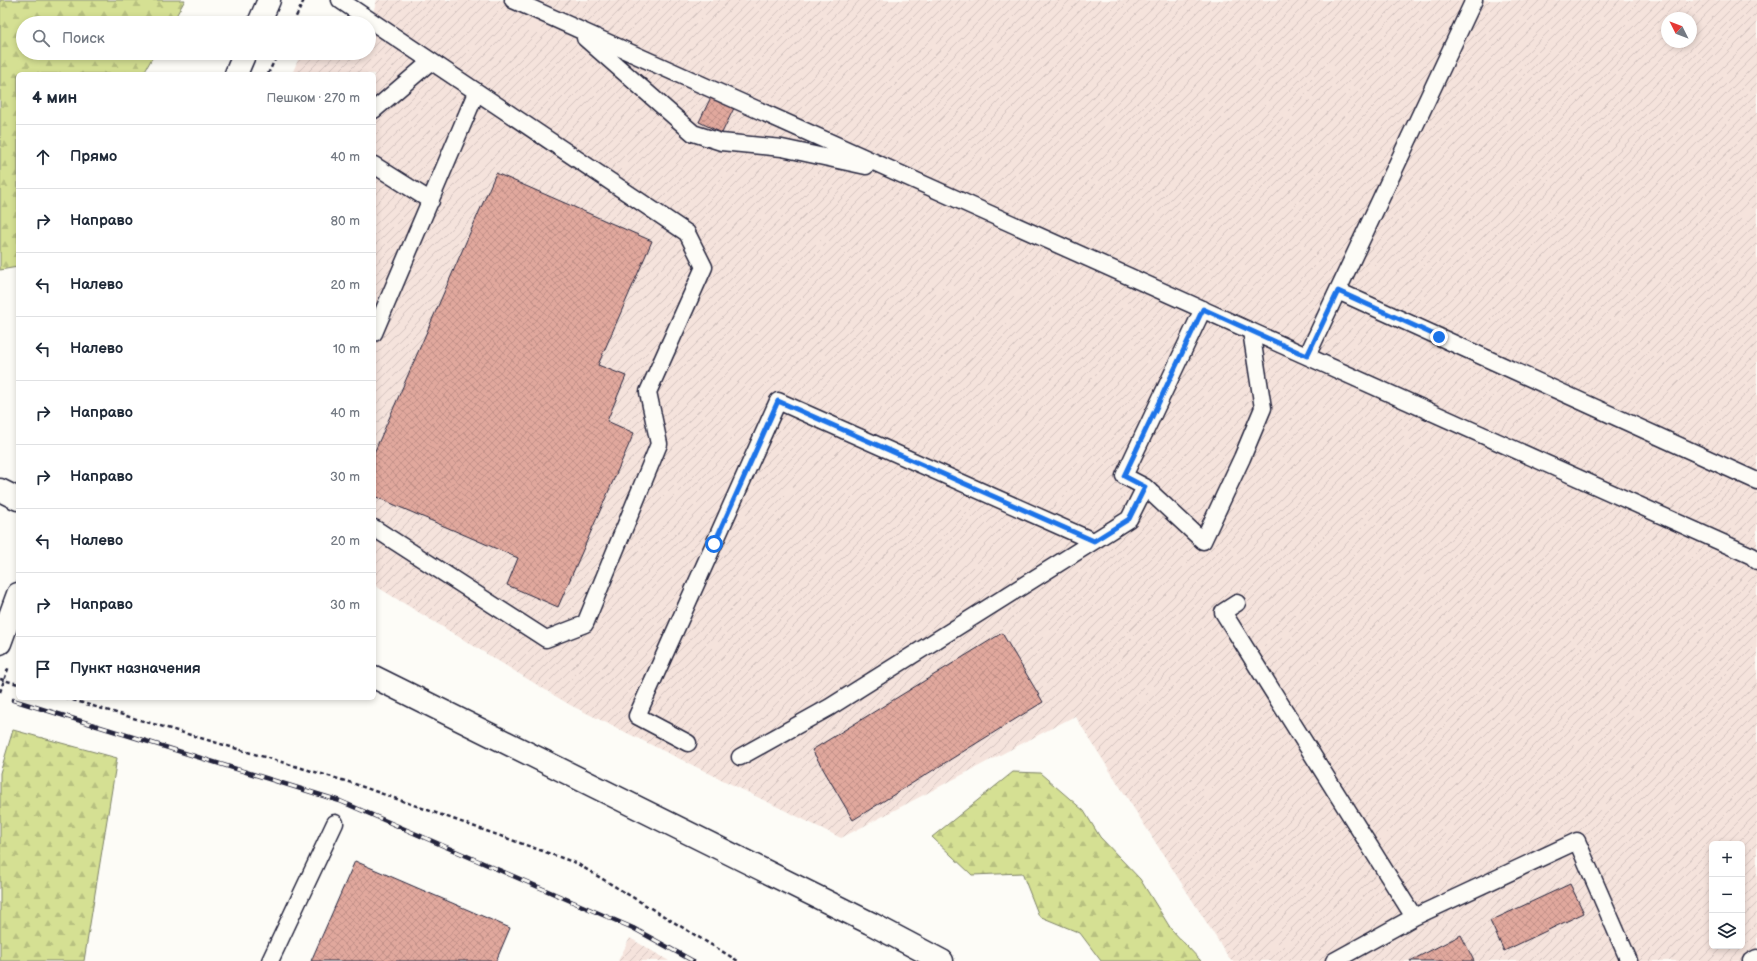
<!DOCTYPE html>
<html lang="ru">
<head>
<meta charset="utf-8">
<style>
  :root { --surface:#fff; --page:#f2f2f3; --text:#1f2937; --muted:#747a83; --line:#e0e1e3 }
  body { margin:0; font-family:"Balsamiq Sans",sans-serif; background:var(--page); color:var(--text) }
  .controls { position:absolute; right:12px; bottom:12px; display:grid; overflow:hidden; border-radius:6px; box-shadow:0 2px 6px #0003 }
  .controls button { width:36px; height:36px; display:grid; place-items:center; padding:0; border:0; border-bottom:1px solid var(--line); background:var(--surface); color:var(--text); font:20px sans-serif }
  .compass { position:absolute; left:1661px; top:12px; width:36px; height:36px; border-radius:50%; background:var(--surface); box-shadow:0 2px 6px #0003; rotate:312deg }
  .stop { position:absolute; width:12px; height:12px; margin:-9px; border:3px solid #1a73e8; border-radius:50%; background:#fff }
  .stop.end { background:#1a73e8; border-color:#fff; box-shadow:0 1px 4px #0008 }
  .list { margin:0; padding:0; list-style:none }
  h2 { display:flex; justify-content:space-between; align-items:center; height:52px; margin:0; padding:0 16px; font-size:17px }
  h2 small { font-size:13px; font-weight:400; color:var(--muted) }
  .list li { display:grid; grid-template-columns:26px 1fr auto; gap:12px; align-items:center; box-sizing:border-box; height:64px; padding:0 16px; border-top:1px solid var(--line) }
  .list b { display:block; font-size:15px; white-space:nowrap }
  .list em { font-size:13px; font-style:normal; color:var(--muted) }
  .icon { flex:none; width:22px; height:22px; fill:none; stroke:currentColor; stroke-width:2; stroke-linecap:round; stroke-linejoin:round }
  .map { position:relative; flex:none; width:1757px; height:961px; overflow:hidden }
  .search { position:absolute; background:var(--surface); box-shadow:0 2px 6px #0003; left:16px; top:16px; width:360px; height:44px; display:flex; align-items:center; gap:10px; box-sizing:border-box; padding:0 14px; border-radius:22px; color:var(--muted); font-size:15px }
  .panel { position:absolute; background:var(--surface); box-shadow:0 2px 6px #0003; left:16px; top:72px; width:360px; height:628px; border-radius:6px }
  .map>svg:first-child { display:block }
</style>
</head>
<body>
<div class="map">
<svg width="1757" height="961" viewBox="0 0 1757 961">
  <defs>
    <pattern id="industrial-furrows" width="10" height="10" patternUnits="userSpaceOnUse"><rect width="10" height="10" fill="#f5e3dc"/><path d="M-1 1l2-2M0 10L10 0M9 11l2-2" fill="none" stroke="#d2c2be"/></pattern>
    <pattern id="forest-firs" width="22" height="20" patternUnits="userSpaceOnUse"><rect width="22" height="20" fill="#d5e093"/><path d="M5 1l3.5 6h-7zM16 11l3.5 6h-7z" fill="#b7c080"/></pattern>
    <pattern id="building-cross-hatch" width="8" height="8" patternUnits="userSpaceOnUse"><rect width="8" height="8" fill="#e1a89d"/><path d="M0 0l8 8M0 8l8-8" fill="none" stroke="#c19088"/></pattern>
  </defs>
  <rect width="100%" height="100%" fill="#fdfcf7"/>
  <filter id="ink" filterUnits="userSpaceOnUse"><feTurbulence type="fractalNoise" baseFrequency=".025" numOctaves="2"/><feDisplacementMap in="SourceGraphic" scale="8" xChannelSelector="R" yChannelSelector="G"/><feConvolveMatrix kernelMatrix="1 2 1 2 8 2 1 2 1" color-interpolation-filters="sRGB"/></filter>
  <g filter="url(#ink)">
    <path fill="url(#industrial-furrows)" fill-rule="evenodd" d="M377,0h1380v961h-526l-156,-245 -234,122 -271,-133 -196,-120v-511h-82l9,-21h68v-29zM1667,18h24v24h-24zM1712,844h30v102h-30z
      M630,938l39,23h-51z"/>
    <path fill="url(#forest-firs)" stroke="#7c8167" d="M0,0h185l-13,23h-149v30h132l-12,21h-125v193l-18,3z
      M13,730l104,28 -33,203h-84v-188z
      M1013,772l27,1 44,38 16,26 40,42 31,50 30,32h-100l-21,-28 -41,-17 -17,-43 -50,2 -40,-38z"/>
    <path fill="url(#building-cross-hatch)" stroke="#22223b" d="M711,97l23,11 -12,25 -23,-11z
      M496,173l156,68 -54,124 28,11 -19,45 27,12 -76,174 -51,-22 11,-27 -144,-62v-43z
      M1002,633l41,69 -190,118 -41,-70z
      M355,861l155,67 -14,33h-185z
      M1570,884l14,29 -80,38 -14,-30z
      M1461,935l13,26h-64z"/>
    <g fill="none" stroke-linecap="round" stroke-linejoin="round">
      <g stroke="#22223b" stroke-width="19">
        <path id="service" d="M340,0l347,233 17,34 -56,125 11,52 -74,180 -39,15 -172,-111
          M513,0l1239,556 5,5
          M585,38l108,95 28,9 61,6 84,18
          M374,110l56,-48
          M374,165l57,36
          M1338,291l419,190
          M1203,309l-79,167 21,11 58,54 39,-83 21,-50 -12,-77
          M374,333l102,-240
          M1307,356l167,-356
          M1237,603l-14,9 191,305 163,-76 52,120
          M688,743l-51,-27 141,-315 315,140
          M740,757l90,-50 299,-188 16,-32
          M270,961l65,-138
          M1334,961l80,-44
          M1751,961l6,-3"/>
      </g>
      <g stroke="#22223b" stroke-width="25">
        <path id="tertiary" d="M0,490l18,9
          M374,677l496,246 72,38"/>
      </g>
      <g stroke="#22223b" stroke-width="25">
        <path id="secondary" d="M259,23l10,-23
          M236,74l9,-21
          M0,643l18,-49"/>
      </g>
      <path stroke="#22223b" stroke-width="2.5" stroke-dasharray="4 3" stroke-linecap="butt" d="M293,23l11,-23
        M268,74l10,-21
        M0,679l18,5
        M0,692l9,-26
        M66,698l286,85 224,80 162,98"/>
      <use href="#service" stroke="#fdfcf7" stroke-width="16"/>
      <use href="#tertiary" stroke="#fdfcf7" stroke-width="22"/>
      <use href="#secondary" stroke="#fdfcf7" stroke-width="22"/>
      <g stroke="#22223b" stroke-width="4.5">
        <path id="rail" d="M13,700l327,101 293,127 60,33"/>
      </g>
      <use href="#rail" stroke="#fdfcf7" stroke-width="3" stroke-dasharray="9" stroke-linecap="butt"/>
    </g>
  </g>
  <g fill="none" stroke-linecap="round" stroke-linejoin="round" filter="url(#ink)">
    <path stroke="#1a73e8" stroke-width="5" d="M714,544l64,-143 316,140 35,-22 16,-32 -21,-11 79,-167 104,47 31,-65 101,46"/>
  </g>
</svg>
<div class="controls">
<button>+</button>
<button>−</button>
<button><svg class="icon" aria-label="layers" viewBox="0 0 24 24"><path d="M12 4l9 5-9 5-9-5zM3 14l9 5 9-5"/></svg></button>
</div>
<svg class="compass" viewBox="-18 -18 36 36"><path d="M0-13l5 13h-10z" fill="#e53935"/><path d="M0 13l5-13h-10z" fill="#747a83"/></svg>
<div class="stop" style="left:714px;top:544px"></div>
<div class="stop end" style="left:1439px;top:337px"></div>
<div class="search"><svg class="icon" aria-label="search" viewBox="0 0 24 24"><circle cx="10" cy="10" r="6"/><path d="M15 15l6 6"/></svg>Поиск</div>
<section class="panel">
<h2>4 мин<small>Пешком · 270 m</small></h2>
<ul class="list">
<li><svg class="icon" aria-label="ahead" viewBox="0 0 24 24"><path d="M12 20V5M6 11l6-6 6 6"/></svg><div><b>Прямо</b></div><em>40 m</em></li>
<li><svg class="icon" aria-label="right" viewBox="0 0 24 24"><path d="M7 20v-9h11M14 6l5 5-5 5"/></svg><div><b>Направо</b></div><em>80 m</em></li>
<li><svg class="icon" aria-label="left" viewBox="0 0 24 24"><path d="M17 20v-9H6M10 6l-5 5 5 5"/></svg><div><b>Налево</b></div><em>20 m</em></li>
<li><svg class="icon" aria-label="left" viewBox="0 0 24 24"><path d="M17 20v-9H6M10 6l-5 5 5 5"/></svg><div><b>Налево</b></div><em>10 m</em></li>
<li><svg class="icon" aria-label="right" viewBox="0 0 24 24"><path d="M7 20v-9h11M14 6l5 5-5 5"/></svg><div><b>Направо</b></div><em>40 m</em></li>
<li><svg class="icon" aria-label="right" viewBox="0 0 24 24"><path d="M7 20v-9h11M14 6l5 5-5 5"/></svg><div><b>Направо</b></div><em>30 m</em></li>
<li><svg class="icon" aria-label="left" viewBox="0 0 24 24"><path d="M17 20v-9H6M10 6l-5 5 5 5"/></svg><div><b>Налево</b></div><em>20 m</em></li>
<li><svg class="icon" aria-label="right" viewBox="0 0 24 24"><path d="M7 20v-9h11M14 6l5 5-5 5"/></svg><div><b>Направо</b></div><em>30 m</em></li>
<li><svg class="icon" aria-label="arrive" viewBox="0 0 24 24"><path d="M6 21V4h12l-3 4 3 4H6"/></svg><div><b>Пункт назначения</b></div></li>
</ul>
</section>
</div>
</body>
</html>
